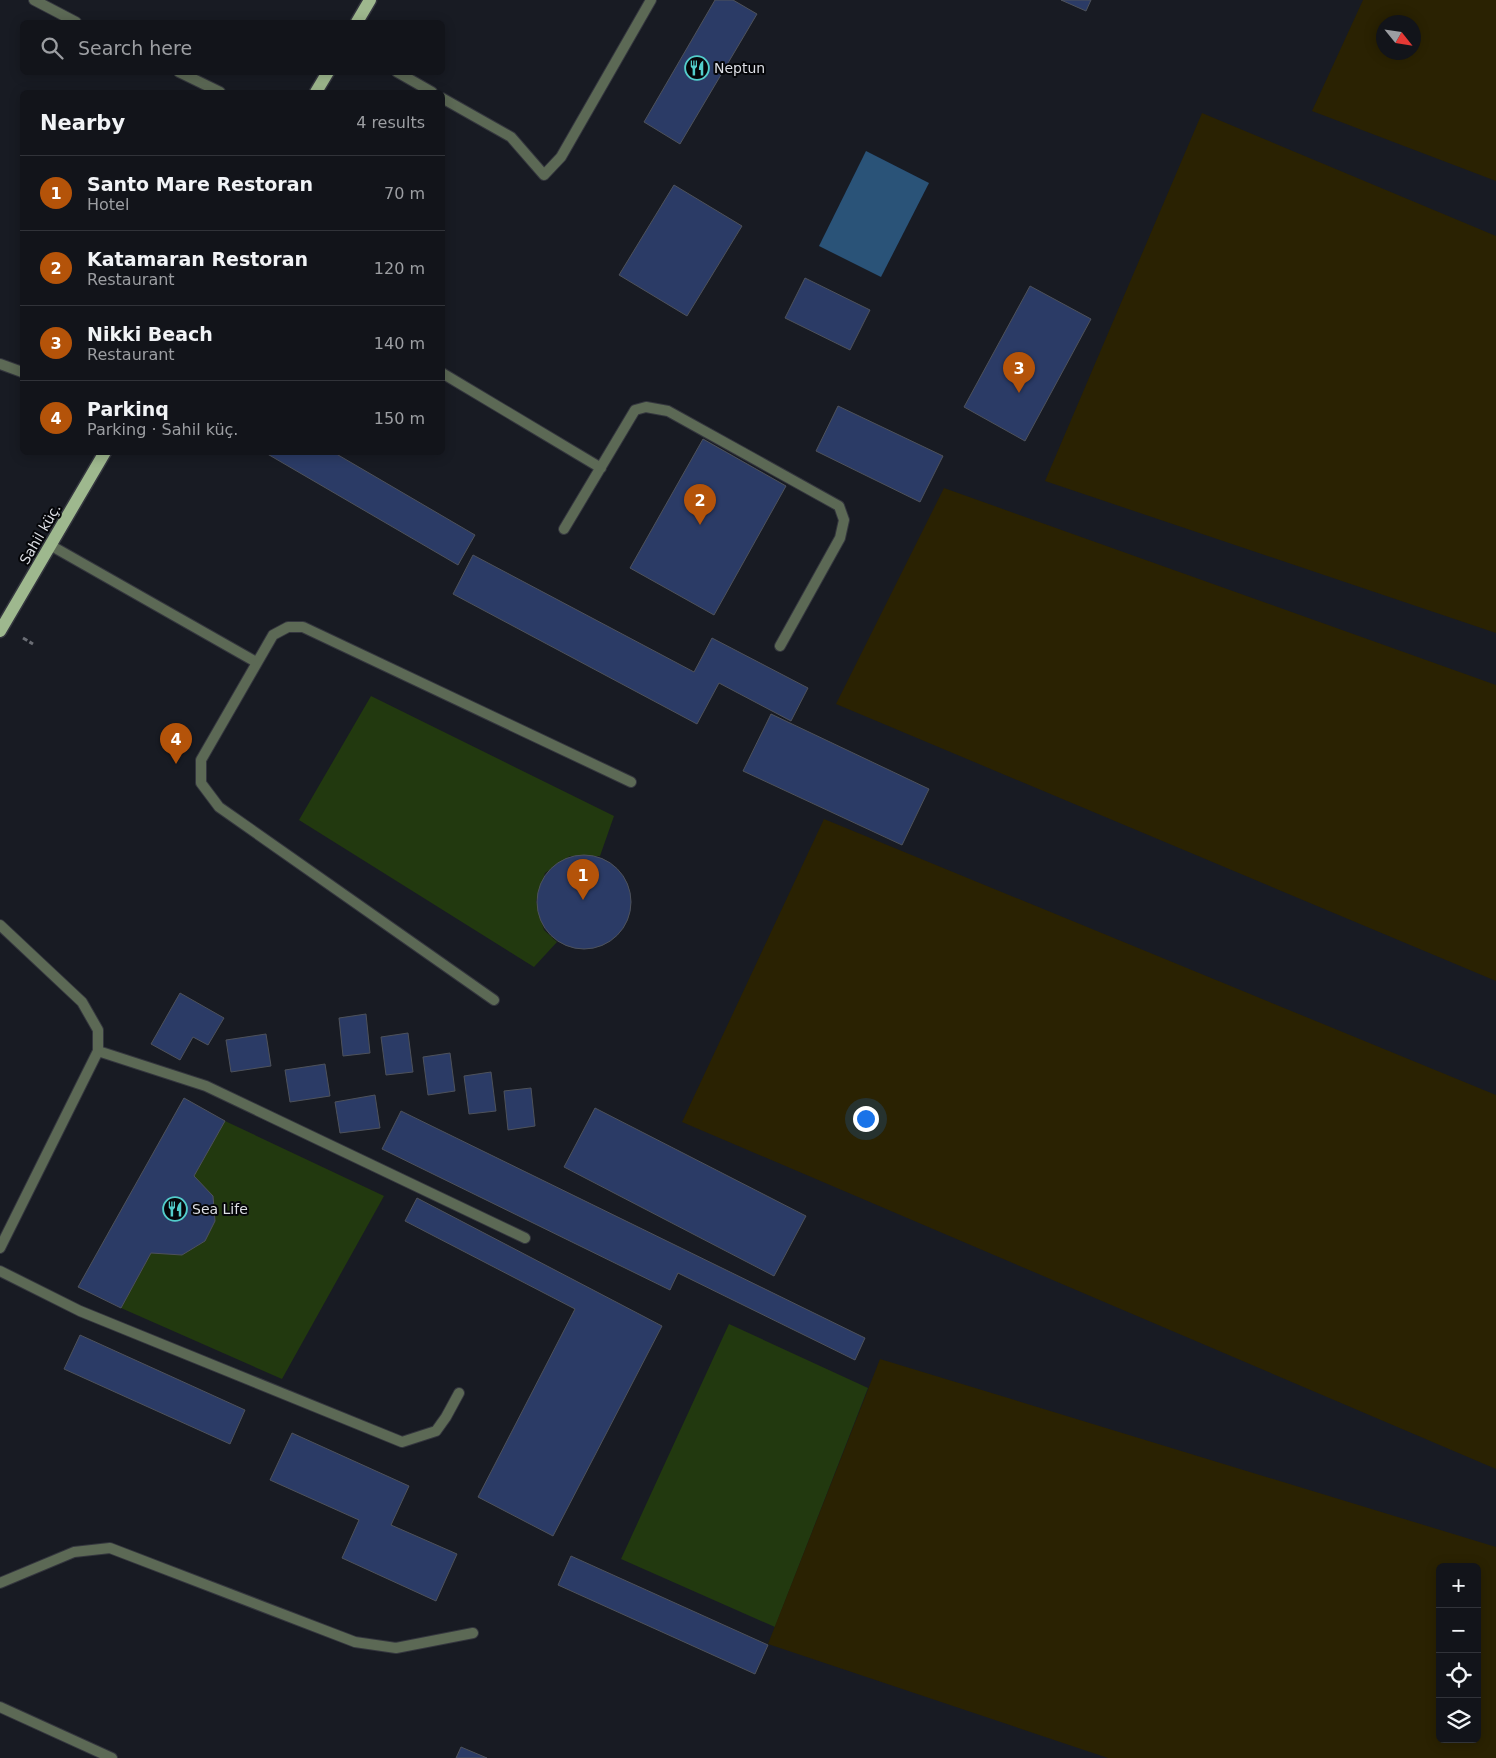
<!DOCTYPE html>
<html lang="en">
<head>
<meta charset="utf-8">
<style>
  :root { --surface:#12141a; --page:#1f2127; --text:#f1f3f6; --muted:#9c9ea2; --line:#313339; --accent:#b45309 }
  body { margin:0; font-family:"DejaVu Sans",sans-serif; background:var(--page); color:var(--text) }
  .controls { position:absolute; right:15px; bottom:15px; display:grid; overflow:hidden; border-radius:8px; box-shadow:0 2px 12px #0003 }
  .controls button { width:45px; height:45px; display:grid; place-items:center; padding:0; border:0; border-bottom:1px solid var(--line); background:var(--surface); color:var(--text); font:25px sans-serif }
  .compass { position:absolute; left:1376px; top:15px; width:45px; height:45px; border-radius:50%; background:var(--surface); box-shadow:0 2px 12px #0003; rotate:120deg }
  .you { position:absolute; left:865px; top:1118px; width:18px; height:18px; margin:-12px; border:4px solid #fff; border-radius:50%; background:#1a73e8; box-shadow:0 0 0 8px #1a73e833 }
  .badge { display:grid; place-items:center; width:32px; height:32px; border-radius:50%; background:var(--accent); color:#fff; font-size:16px; font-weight:700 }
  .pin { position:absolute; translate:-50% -41px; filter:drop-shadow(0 1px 2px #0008) }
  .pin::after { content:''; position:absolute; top:26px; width:18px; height:15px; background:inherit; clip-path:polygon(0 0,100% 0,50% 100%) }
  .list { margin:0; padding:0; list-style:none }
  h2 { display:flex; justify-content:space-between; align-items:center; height:65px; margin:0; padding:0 20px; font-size:21px }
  h2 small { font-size:16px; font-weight:400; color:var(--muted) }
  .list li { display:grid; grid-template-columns:32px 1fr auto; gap:15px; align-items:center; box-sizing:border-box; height:75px; padding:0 20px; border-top:1px solid var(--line) }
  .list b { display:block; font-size:19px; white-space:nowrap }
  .list p { margin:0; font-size:16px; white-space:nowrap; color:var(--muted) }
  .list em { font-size:16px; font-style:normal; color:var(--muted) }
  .icon { flex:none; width:28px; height:28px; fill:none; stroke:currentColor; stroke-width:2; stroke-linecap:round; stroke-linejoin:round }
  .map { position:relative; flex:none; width:1496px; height:1758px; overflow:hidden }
  .search { position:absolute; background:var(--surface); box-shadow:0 2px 12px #0003; left:20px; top:20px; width:425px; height:55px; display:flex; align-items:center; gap:12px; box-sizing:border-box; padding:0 18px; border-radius:8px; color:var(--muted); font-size:19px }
  .panel { position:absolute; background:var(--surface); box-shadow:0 2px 12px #0003; left:20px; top:90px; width:425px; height:365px; border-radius:8px }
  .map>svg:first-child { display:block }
</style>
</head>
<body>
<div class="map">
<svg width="1496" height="1758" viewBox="0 0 1496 1758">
  <rect width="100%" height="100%" fill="#181b23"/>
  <path fill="#22390f" d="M371,696l243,120 -14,40h-30l-25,17 -9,28 8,29 13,12 -23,25 -235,-147z
    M225,1121l159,75 -102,183 -161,-71 30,-55 31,2 23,-14 10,-20 -2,-24 -19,-21z
    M729,1324l139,64 -93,239 -154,-68z"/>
  <path fill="#2a2202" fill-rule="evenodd" d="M1363,0h133v181l-184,-70zM1414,22v30h-30v-30z
    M1202,113l294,123v397l-451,-152z
    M944,488l552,197v296l-660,-277z
    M824,819l672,276v374l-814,-347z
    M880,1359l616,188v211h-388l-340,-114zM1440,1567h37v172h-37z"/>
  <path fill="#2a5378" d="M866,151l63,32 -48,94 -62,-31z"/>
  <path fill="#2b3b66" stroke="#4e525b" d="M715,0h18l24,14 -77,130 -36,-22z
    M1061,0h30l-5,11z
    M674,185l68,41 -55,90 -68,-41z
    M805,278l65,32 -20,40 -65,-32z
    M1030,286l61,33 -66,122 -61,-34z
    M838,406l105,50 -23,46 -104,-51z
    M703,439l83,47 -72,129 -84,-47z
    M264,452h69l142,83 -17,30z
    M473,555l221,117 18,-34 96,50 -17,33 -72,-38 -22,41 -244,-130z
    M771,714l158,75 -27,56 -159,-74z
    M537 902a47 47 0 1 1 94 0a47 47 0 1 1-94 0Z
    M180,993l44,25 -16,27 -15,-8 -13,23 -29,-16z
    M366,1014l4,39 -27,3 -4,-38z
    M408,1033l5,39 -27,3 -5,-38z
    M266,1034l5,32 -40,6 -5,-32z
    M450,1053l5,38 -27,4 -5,-38z
    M325,1064l5,32 -40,6 -5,-32z
    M491,1072l5,39 -27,3 -5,-38z
    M531,1088l4,38 -27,4 -4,-39z
    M375,1095l5,33 -40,5 -5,-31z
    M184,1098l41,23 -31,55 19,20 2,25 -10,20 -23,14 -31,-2 -30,55 -43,-21z
    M595,1108l211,108 -32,60 -210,-109z
    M401,1111l464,227 -10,22 -177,-87 -8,17 -288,-141z
    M417,1198l245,128 -109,210 -75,-39 97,-188 -170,-88z
    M80,1335l165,75 -15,34 -166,-75z
    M292,1433l117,53 -18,39 66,29 -21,47 -94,-43 17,-38 -89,-40z
    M571,1556l197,89 -13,29 -197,-89z
    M461,1747l26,11h-31z"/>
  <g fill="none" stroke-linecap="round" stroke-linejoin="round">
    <g stroke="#34363e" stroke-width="12">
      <path id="service" d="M397,72l35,20
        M442,98l69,39 33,38 17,-18 90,-157
        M442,373l159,95
        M564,529l71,-119 11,-3 22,4 171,95 5,14 -4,18 -60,108
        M50,545l206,117
        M0,925l82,77 16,28v21l-98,197
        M494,1000l-275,-193 -18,-24v-23l72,-125 15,-8h15l328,155
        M98,1051l108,35 319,152
        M0,1271l80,40 322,131 34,-11 10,-14 13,-24
        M0,1583l74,-31 36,-4 245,94 41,6 77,-15
        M0,1707l112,51"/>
    </g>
    <g stroke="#34363e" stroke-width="12">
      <path id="minor" d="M34,0l42,22
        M179,72l41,20
        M0,364l22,8"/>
    </g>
    <g stroke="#34363e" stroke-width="15">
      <path id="primary" d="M357,22l13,-22
        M316,92l12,-20
        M0,631l105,-179"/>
    </g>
    <path stroke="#6a6d74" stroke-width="3" stroke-dasharray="5 2.5" stroke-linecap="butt" d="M23,638l10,6"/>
    <use href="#service" stroke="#5c6955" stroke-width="10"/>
    <use href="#minor" stroke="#5c6955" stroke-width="10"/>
    <use href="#primary" stroke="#9eb88e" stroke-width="12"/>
  </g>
  <defs>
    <g id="restaurant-ring" transform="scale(1.25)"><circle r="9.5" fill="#050609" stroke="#53cdcb" stroke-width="1.5"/><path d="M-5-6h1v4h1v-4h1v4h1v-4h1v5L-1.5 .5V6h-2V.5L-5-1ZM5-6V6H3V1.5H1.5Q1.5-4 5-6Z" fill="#53cdcb"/></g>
  </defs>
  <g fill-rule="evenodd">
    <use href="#restaurant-ring" x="697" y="68"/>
    <use href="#restaurant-ring" x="175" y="1209"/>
  </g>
  <g text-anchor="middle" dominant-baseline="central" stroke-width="4" stroke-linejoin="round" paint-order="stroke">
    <g font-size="14" fill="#dddfe5" stroke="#050609" text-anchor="start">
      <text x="714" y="68">Neptun</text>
      <text x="192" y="1209">Sea Life</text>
    </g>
    <g font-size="14" fill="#dddfe5" stroke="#050609">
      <text transform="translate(40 534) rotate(-60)">Sahil küç.</text>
    </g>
  </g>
</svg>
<div class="controls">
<button>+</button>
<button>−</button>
<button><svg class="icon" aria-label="locate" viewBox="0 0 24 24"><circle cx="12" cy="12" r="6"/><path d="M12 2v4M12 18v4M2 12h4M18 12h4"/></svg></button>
<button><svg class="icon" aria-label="layers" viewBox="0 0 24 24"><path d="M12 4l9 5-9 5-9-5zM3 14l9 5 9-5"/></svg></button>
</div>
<svg class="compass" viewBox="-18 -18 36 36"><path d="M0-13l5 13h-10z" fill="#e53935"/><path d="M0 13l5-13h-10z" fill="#9c9ea2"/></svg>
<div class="you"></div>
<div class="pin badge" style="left:583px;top:900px">1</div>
<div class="pin badge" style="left:700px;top:525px">2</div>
<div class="pin badge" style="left:1019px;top:393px">3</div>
<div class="pin badge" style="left:176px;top:764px">4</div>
<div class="search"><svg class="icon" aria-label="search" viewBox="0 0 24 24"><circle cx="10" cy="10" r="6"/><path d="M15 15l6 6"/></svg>Search here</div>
<section class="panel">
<h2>Nearby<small>4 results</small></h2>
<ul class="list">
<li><span class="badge">1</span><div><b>Santo Mare Restoran</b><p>Hotel</p></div><em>70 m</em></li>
<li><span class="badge">2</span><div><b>Katamaran Restoran</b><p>Restaurant</p></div><em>120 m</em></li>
<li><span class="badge">3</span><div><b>Nikki Beach</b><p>Restaurant</p></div><em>140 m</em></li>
<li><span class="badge">4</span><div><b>Parkinq</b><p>Parking · Sahil küç.</p></div><em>150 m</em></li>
</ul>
</section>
</div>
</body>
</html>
